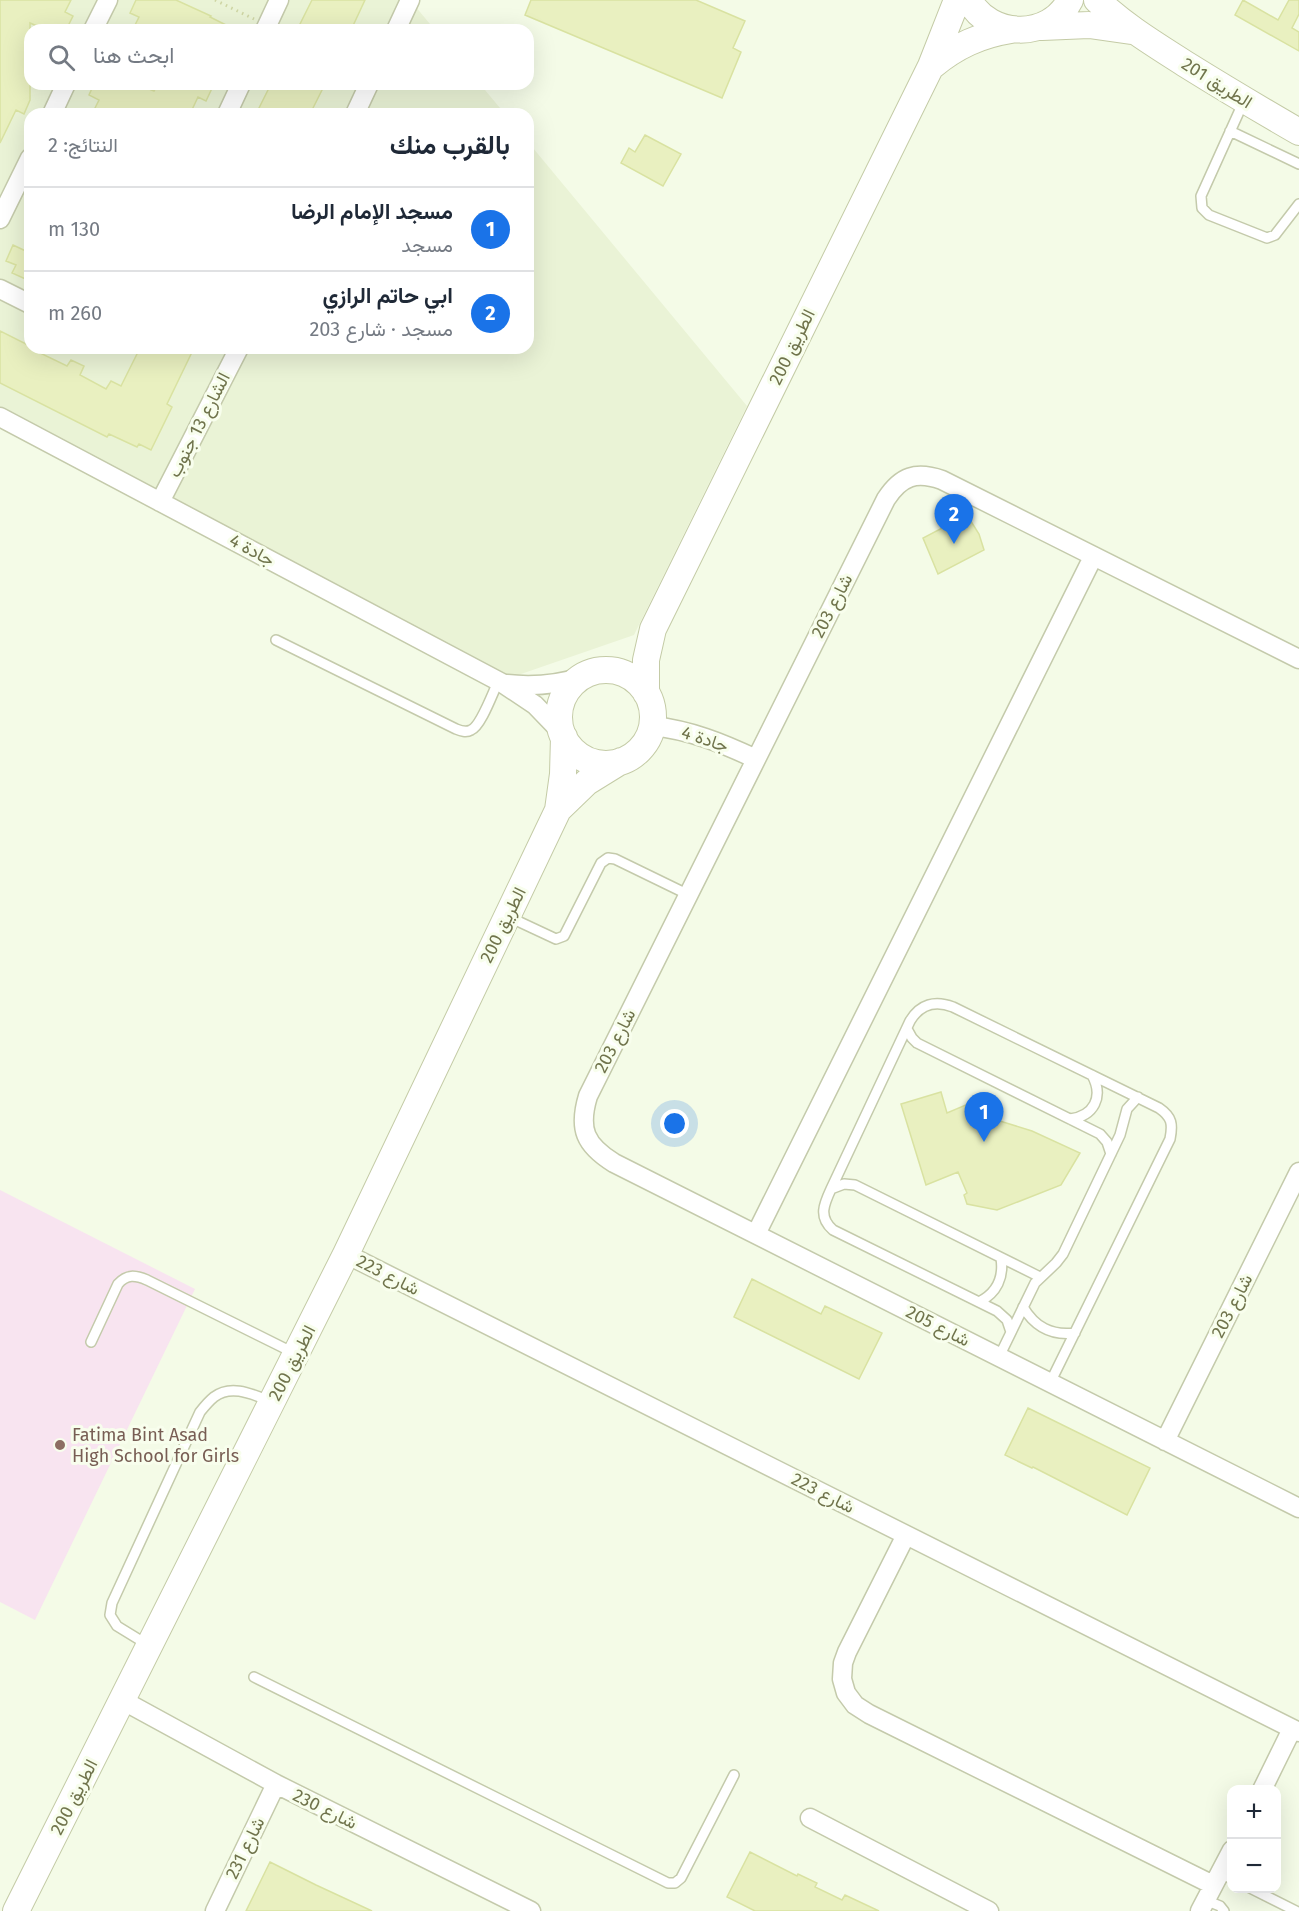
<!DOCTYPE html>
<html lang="ar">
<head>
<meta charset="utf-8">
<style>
  :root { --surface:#fff; --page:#f6f6f7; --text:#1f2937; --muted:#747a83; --line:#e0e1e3; --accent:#1a73e8 }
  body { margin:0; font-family:"Fira Sans",Vazirmatn,sans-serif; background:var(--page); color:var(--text); direction:rtl }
  .controls { position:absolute; right:18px; bottom:18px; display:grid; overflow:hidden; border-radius:12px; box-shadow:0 6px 24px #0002 }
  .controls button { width:54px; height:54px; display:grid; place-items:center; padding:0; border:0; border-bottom:2px solid var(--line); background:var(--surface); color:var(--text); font:30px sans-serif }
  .you { position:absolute; left:675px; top:1124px; width:21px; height:21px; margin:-15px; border:4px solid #fff; border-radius:50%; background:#1a73e8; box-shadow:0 0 0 9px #1a73e833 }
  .badge { display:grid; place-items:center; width:39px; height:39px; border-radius:50%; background:var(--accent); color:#fff; font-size:20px; font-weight:700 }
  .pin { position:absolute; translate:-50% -50px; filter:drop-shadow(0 2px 3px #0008) }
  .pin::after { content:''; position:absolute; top:32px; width:21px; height:18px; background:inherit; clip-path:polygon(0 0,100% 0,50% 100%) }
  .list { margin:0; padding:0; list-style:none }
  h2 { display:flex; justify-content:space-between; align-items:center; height:78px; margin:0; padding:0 24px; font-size:26px }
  h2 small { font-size:20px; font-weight:400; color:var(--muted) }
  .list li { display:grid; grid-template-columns:39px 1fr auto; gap:18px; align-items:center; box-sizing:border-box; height:84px; padding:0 24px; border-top:2px solid var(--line) }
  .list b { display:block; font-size:22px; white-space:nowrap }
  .list p { margin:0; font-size:20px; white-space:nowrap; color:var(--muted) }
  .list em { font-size:20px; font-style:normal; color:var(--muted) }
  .icon { flex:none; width:33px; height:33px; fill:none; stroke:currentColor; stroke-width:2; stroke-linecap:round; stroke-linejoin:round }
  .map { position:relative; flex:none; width:1299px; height:1911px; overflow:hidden; direction:ltr }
  .search { position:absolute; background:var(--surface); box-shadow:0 6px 24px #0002; left:24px; top:24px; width:510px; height:66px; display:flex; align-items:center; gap:15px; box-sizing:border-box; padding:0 21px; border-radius:18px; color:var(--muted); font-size:22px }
  .panel { position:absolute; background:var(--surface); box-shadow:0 6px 24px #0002; left:24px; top:108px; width:510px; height:246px; border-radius:18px; direction:rtl }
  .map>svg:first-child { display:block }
</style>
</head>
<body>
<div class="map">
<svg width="1299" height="1911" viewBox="0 0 1299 1911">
  <rect width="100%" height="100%" fill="#f4fbe7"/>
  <path fill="#eaf3d6" d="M0,0h410l25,30h-405v54h450l25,30h-475v234h498v-206l219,264 -113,229 -136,47 -498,-265z"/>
  <path fill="#f8e4f0" d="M0,1190l195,99 -160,331 -35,-18z"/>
  <path fill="#e9f0c0" stroke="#d9e2a1" stroke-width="1.5" d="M0,0h71l-6,12 8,4 -7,14h-20l-16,-7v77l-6,14 -8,-4 -16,33z
    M136,0h40l35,16 -1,1 26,13h-88l-13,-5 4,-8 -9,-4z
    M312,0h53l-14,30h-54z
    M531,0h165l49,21 -12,27 8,4 -19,46 -197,-83z
    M1243,0l35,20 11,-20h10v14l-7,14 7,4v19l-64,-36z
    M94,84h43l17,7 4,-7h56l-8,17 -8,-4 -8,17h-80l-15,-6 4,-8 -10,-5z
    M271,84h54l-15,30h-54z
    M645,135l36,19 -18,32 -42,-23 8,-15 6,4z
    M13,245l17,8v28l-18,-8 4,-8 -10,-4z
    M0,331l30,15v2h12l-2,5 27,13 4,-6 13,6 -4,9 26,14 5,-8 10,5 19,-38h54l-27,56 5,3 -21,43 -12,-6 -2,3 -28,-13 -2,3 -107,-54z
    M967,515l12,19 5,16 -46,24 -15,-36z
    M941,1092l6,21 21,-9 1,11 14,-4 1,14 16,-4 32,10 48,22 -19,32 -64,25 -30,-6 -3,-9 3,-2 -9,-21 -32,13 -25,-81z
    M752,1279l69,35 4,-8 57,27 -23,46 -125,-62z
    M1028,1408l122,60 -23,47 -94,-48 -1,1 -27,-13z
    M750,1852l47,24 1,-2 19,9 -2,4 27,13 3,-5 34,16h-124l-28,-14z
    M270,1862l46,23 56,26h-126z"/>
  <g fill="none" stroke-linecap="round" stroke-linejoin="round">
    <g stroke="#c4caab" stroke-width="12">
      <path id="service" d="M1243,103l-42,93 1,12 7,7 58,23 8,-3 24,-31
        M1230,131l69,33
        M276,640l180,89c5,2 10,4 15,1 10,-4 22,-38 27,-48
        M509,917l47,22 8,-3 37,-73 7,-5 7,1 74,36
        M907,1029l5,9 5,5 183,91 7,8 4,12
        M1070,1119c24,-3 34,-22 22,-44
        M831,1189l13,-5 11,1 185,92
        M979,1302c18,-9 25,-25 22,-44
        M1023,1307c12,20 28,29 52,26
        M1011,1332l-4,-12 -10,-9 -164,-81c-15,-13 -9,-26 -2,-41l79,-168c10,-17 25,-21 43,-14l206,101c13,9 14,16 11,31l-120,244
        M91,1342l27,-58c9,-10 17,-9 29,-4l147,73
        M999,1357l36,-74 21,-20 7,-9 57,-119 7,-26 11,-12
        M148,1645l-31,-19 -7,-11 2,-12 88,-191c4,-5 9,-11 14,-15 17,-13 38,-3 56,4
        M254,1677l414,206h7l6,-5 53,-103
        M1220,1873l12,6
        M1250,1888l46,23
        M1205,1900l15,6 4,5"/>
    </g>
    <g stroke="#c4caab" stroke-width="21">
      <path id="minor" d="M93,30l15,-30
        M265,30l14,-30
        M396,30l14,-30
        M52,114l14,-30
        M227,114l14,-30
        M355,114l14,-30
        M0,219l30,-61
        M0,289l30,15
        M0,417l502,266 33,22 27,28
        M160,502l79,-154
        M1299,659l-357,-179c-26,-9 -41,-4 -56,19l-298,597c-10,33 -3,49 26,67l685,345
        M507,684c26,3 49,1 75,-7
        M652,726c38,4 70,17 104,33
        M756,1234l337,-677
        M346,1254l953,478
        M1165,1441l134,-269
        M906,1535l-59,117 -4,11 -1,16 4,14 9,12 14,9 344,171
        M122,1700l154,84 255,127
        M1262,1790l30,-61
        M810,1818l179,93
        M215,1911l61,-127
        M1200,1911l32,-61"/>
    </g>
    <g stroke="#c4cba6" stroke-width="28">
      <path id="secondary" d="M969,0c21,39 81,40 101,0
        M1097,0c27,26 59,45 90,65 37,23 74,45 112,67
        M1042,27l47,-2 42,6
        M932,66c24,-20 48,-31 79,-36
        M559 717a47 47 0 1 1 94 0a47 47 0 1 1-94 0Z
        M646,693v-33l7,-31 278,-563 26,-66
        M558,810l29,-28 34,-21
        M16,1911l330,-657 212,-444 5,-36 1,-37"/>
    </g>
    <path stroke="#ced5a3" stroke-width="3" stroke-dasharray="1.5 4.5" stroke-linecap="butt" d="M215,0l39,19"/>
    <use href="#service" stroke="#fff" stroke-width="9"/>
    <use href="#minor" stroke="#fff" stroke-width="18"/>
    <use href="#secondary" stroke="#fff" stroke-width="26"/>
  </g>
  <circle fill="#8d6e63" stroke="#f8feed" stroke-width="2" cx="60" cy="1445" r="6"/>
  <g text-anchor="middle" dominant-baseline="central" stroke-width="6" stroke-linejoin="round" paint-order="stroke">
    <g font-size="18" fill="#70744c" stroke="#f8feed">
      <text transform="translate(1217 83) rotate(32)">الطريق 201</text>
      <text transform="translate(792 347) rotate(-64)">الطريق 200</text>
      <text transform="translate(199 425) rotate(-63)">الشارع 13 جنوب</text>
      <text transform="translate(252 550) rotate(28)">جادة 4</text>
      <text transform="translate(832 606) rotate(-63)">شارع 203</text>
      <text transform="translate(705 739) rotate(18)">جادة 4</text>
      <text transform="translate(503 925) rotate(-64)">الطريق 200</text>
      <text transform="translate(615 1041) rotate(-63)">شارع 203</text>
      <text transform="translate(388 1275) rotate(27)">شارع 223</text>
      <text transform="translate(1232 1306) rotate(-63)">شارع 203</text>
      <text transform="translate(938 1326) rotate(27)">شارع 205</text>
      <text transform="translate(292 1363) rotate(-63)">الطريق 200</text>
      <text transform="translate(823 1493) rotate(27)">شارع 223</text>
      <text transform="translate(74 1797) rotate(-63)">الطريق 200</text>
      <text transform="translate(325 1809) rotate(26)">شارع 230</text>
      <text transform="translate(245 1848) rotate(-64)">شارع 231</text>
    </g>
    <g font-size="18" fill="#785e54" stroke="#f8feed" text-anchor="start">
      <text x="72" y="1435">Fatima Bint Asad<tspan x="72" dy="21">High School for Girls</tspan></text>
    </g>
  </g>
</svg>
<div class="controls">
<button>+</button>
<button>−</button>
</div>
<div class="you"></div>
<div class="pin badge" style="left:984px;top:1142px">1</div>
<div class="pin badge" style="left:954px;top:544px">2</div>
<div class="search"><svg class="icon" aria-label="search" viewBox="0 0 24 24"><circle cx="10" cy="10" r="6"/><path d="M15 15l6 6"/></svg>ابحث هنا</div>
<section class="panel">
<h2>بالقرب منك<small>النتائج: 2</small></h2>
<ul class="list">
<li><span class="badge">1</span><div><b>مسجد الإمام الرضا</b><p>مسجد</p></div><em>130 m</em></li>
<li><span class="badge">2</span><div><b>ابي حاتم الرازي</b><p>مسجد · شارع 203</p></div><em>260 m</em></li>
</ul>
</section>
</div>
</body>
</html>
